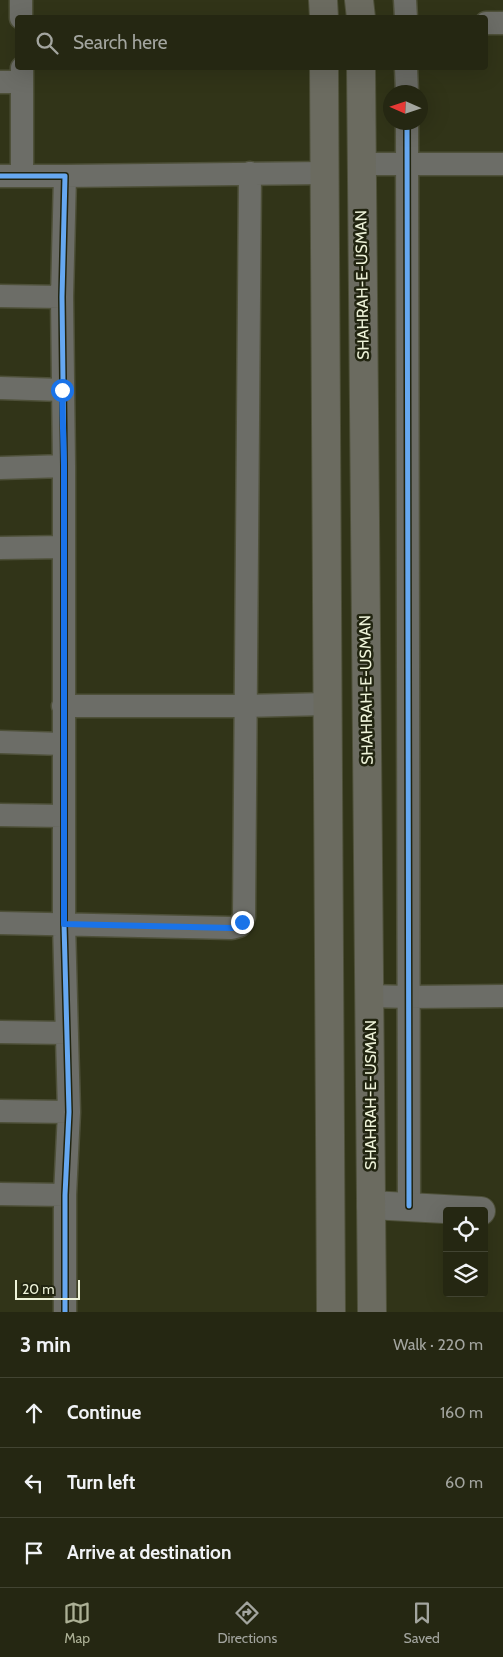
<!DOCTYPE html>
<html lang="en">
<head>
<meta charset="utf-8">
<style>
  :root { --surface:#252712; --page:#2d2f1b; --text:#f1f3f6; --muted:#a3a59f; --line:#424432; --accent:#acb095 }
  body { margin:0; font-family:Cabin,sans-serif; background:var(--page); color:var(--text) }
  .controls { position:absolute; right:15px; bottom:15px; display:grid; overflow:hidden; border-radius:5px; box-shadow:0 5px 20px #0002 }
  .controls button { width:45px; height:45px; display:grid; place-items:center; padding:0; border:0; border-bottom:1px solid var(--line); background:var(--surface); color:var(--text); font:25px sans-serif }
  .compass { position:absolute; left:383px; top:85px; width:45px; height:45px; border-radius:50%; background:var(--surface); box-shadow:0 5px 20px #0002; rotate:273deg }
  .scale { position:absolute; left:15px; bottom:12px; width:65px; box-sizing:border-box; padding-left:5px; border:2px solid #eef3d9; border-top:0; font-size:14px; line-height:18px; white-space:nowrap; color:#eef3d9; -webkit-text-stroke:4px #212410; paint-order:stroke }
  .stop { position:absolute; width:15px; height:15px; margin:-11px; border:4px solid #1a73e8; border-radius:50%; background:#fff }
  .stop.end { background:#1a73e8; border-color:#fff; box-shadow:0 1px 5px #0008 }
  .list { margin:0; padding:0; list-style:none }
  h2 { display:flex; justify-content:space-between; align-items:center; height:65px; margin:0; padding:0 20px; font-size:21px }
  h2 small { font-size:16px; font-weight:400; color:var(--muted) }
  .list li { display:grid; grid-template-columns:32px 1fr auto; gap:15px; align-items:center; box-sizing:border-box; height:70px; padding:0 20px; border-top:1px solid var(--line) }
  .list b { display:block; font-size:19px; white-space:nowrap }
  .list em { font-size:16px; font-style:normal; color:var(--muted) }
  .icon { flex:none; width:28px; height:28px; fill:none; stroke:currentColor; stroke-width:2; stroke-linecap:round; stroke-linejoin:round }
  .map { position:relative; flex:none; width:503px; height:1312px; overflow:hidden }
  .search { position:absolute; background:var(--surface); box-shadow:0 5px 20px #0002; left:15px; right:15px; top:15px; height:55px; display:flex; align-items:center; gap:12px; box-sizing:border-box; padding:0 18px; border-radius:5px; color:var(--muted); font-size:19px }
  .sheet { height:275px; background:var(--surface) }
  nav { display:flex; justify-content:space-around; align-items:center; box-sizing:border-box; height:70px; border-top:1px solid var(--line); background:var(--surface); font-size:14px; color:var(--muted) }
  nav a { display:grid; justify-items:center; gap:2px }
  nav .on { color:var(--accent) }
  .map>svg:first-child { display:block }
</style>
</head>
<body>
<div class="map">
<svg width="503" height="1312" viewBox="0 0 503 1312">
  <rect width="100%" height="100%" fill="#313418"/>
  <g fill="none" stroke-linecap="round" stroke-linejoin="round">
    <g stroke="#4e5039" stroke-width="25">
      <path id="minor" d="M21,0v18
        M405,0l1,18
        M486,23h17
        M22,68v108
        M406,68l1,24
        M0,82h22
        M407,122l2,1084
        M361,164h142
        M0,176h65l-3,121 2,169v458l5,188 -4,83v117
        M65,176l260,-3
        M0,296l62,1
        M0,388l62,2
        M0,468l64,-2
        M0,548l63,-1
        M63,706h182l82,-2
        M0,742l63,2
        M0,815l64,1
        M0,923l232,5 7,-2 5,-9 6,-744
        M369,996l41,1 93,-1
        M0,1032l67,1
        M0,1111l69,1
        M0,1194l65,1"/>
    </g>
    <g stroke="#4e5039" stroke-width="30">
      <path id="tertiary" d="M371,1205l110,6"/>
    </g>
    <g stroke="#4e5039" stroke-width="30">
      <path id="primary" d="M323,0l1,18
        M359,0l2,18
        M324,68l7,1244
        M361,68l11,1244"/>
    </g>
    <use href="#minor" stroke="#6c6d67" stroke-width="22"/>
    <use href="#tertiary" stroke="#6c6d67" stroke-width="28"/>
    <use href="#primary" stroke="#6b6b60" stroke-width="28"/>
    <g stroke="#212410" stroke-width="8">
      <path id="cycleway" d="M407,122l2,1084
        M0,176h65l-3,121 2,169v458l5,188 -4,83v117"/>
    </g>
    <use href="#cycleway" stroke="#66a8f1" stroke-width="5"/>
  </g>
  <g fill="none" stroke-linecap="round" stroke-linejoin="round">
    <path stroke="#1a73e8" stroke-width="6" d="M62,390l2,76v458l168,4 7,-2 3,-4"/>
  </g>
  <g text-anchor="middle" dominant-baseline="central" stroke-width="5" stroke-linejoin="round" paint-order="stroke">
    <g font-size="16" fill="#eef3d9" stroke="#212410">
      <text transform="translate(362 285) rotate(-91)">SHAHRAH-E-USMAN</text>
      <text transform="translate(366 690) rotate(-91)">SHAHRAH-E-USMAN</text>
      <text transform="translate(370 1095) rotate(-90)">SHAHRAH-E-USMAN</text>
    </g>
  </g>
</svg>
<div class="controls">
<button><svg class="icon" aria-label="locate" viewBox="0 0 24 24"><circle cx="12" cy="12" r="6"/><path d="M12 2v4M12 18v4M2 12h4M18 12h4"/></svg></button>
<button><svg class="icon" aria-label="layers" viewBox="0 0 24 24"><path d="M12 4l9 5-9 5-9-5zM3 14l9 5 9-5"/></svg></button>
</div>
<svg class="compass" viewBox="-18 -18 36 36"><path d="M0-13l5 13h-10z" fill="#e53935"/><path d="M0 13l5-13h-10z" fill="#a3a59f"/></svg>
<div class="scale">20 m</div>
<div class="stop" style="left:62px;top:390px"></div>
<div class="stop end" style="left:242px;top:922px"></div>
<div class="search"><svg class="icon" aria-label="search" viewBox="0 0 24 24"><circle cx="10" cy="10" r="6"/><path d="M15 15l6 6"/></svg>Search here</div>
</div>
<section class="sheet">
<h2>3 min<small>Walk · 220 m</small></h2>
<ul class="list">
<li><svg class="icon" aria-label="ahead" viewBox="0 0 24 24"><path d="M12 20V5M6 11l6-6 6 6"/></svg><div><b>Continue</b></div><em>160 m</em></li>
<li><svg class="icon" aria-label="left" viewBox="0 0 24 24"><path d="M17 20v-9H6M10 6l-5 5 5 5"/></svg><div><b>Turn left</b></div><em>60 m</em></li>
<li><svg class="icon" aria-label="arrive" viewBox="0 0 24 24"><path d="M6 21V4h12l-3 4 3 4H6"/></svg><div><b>Arrive at destination</b></div></li>
</ul>
</section>
<nav>
<a class="on"><svg class="icon" aria-label="map" viewBox="0 0 24 24"><path d="M3 6l6-2 6 2 6-2v14l-6 2-6-2-6 2zM9 4v14M15 6v14"/></svg>Map</a>
<a><svg class="icon" aria-label="directions" viewBox="0 0 24 24"><path d="M12 3l9 9-9 9-9-9zM9 14v-3h6M13 9l2 2-2 2"/></svg>Directions</a>
<a><svg class="icon" aria-label="saved" viewBox="0 0 24 24"><path d="M7 4h10v16l-5-4-5 4z"/></svg>Saved</a>
</nav>
</body>
</html>
